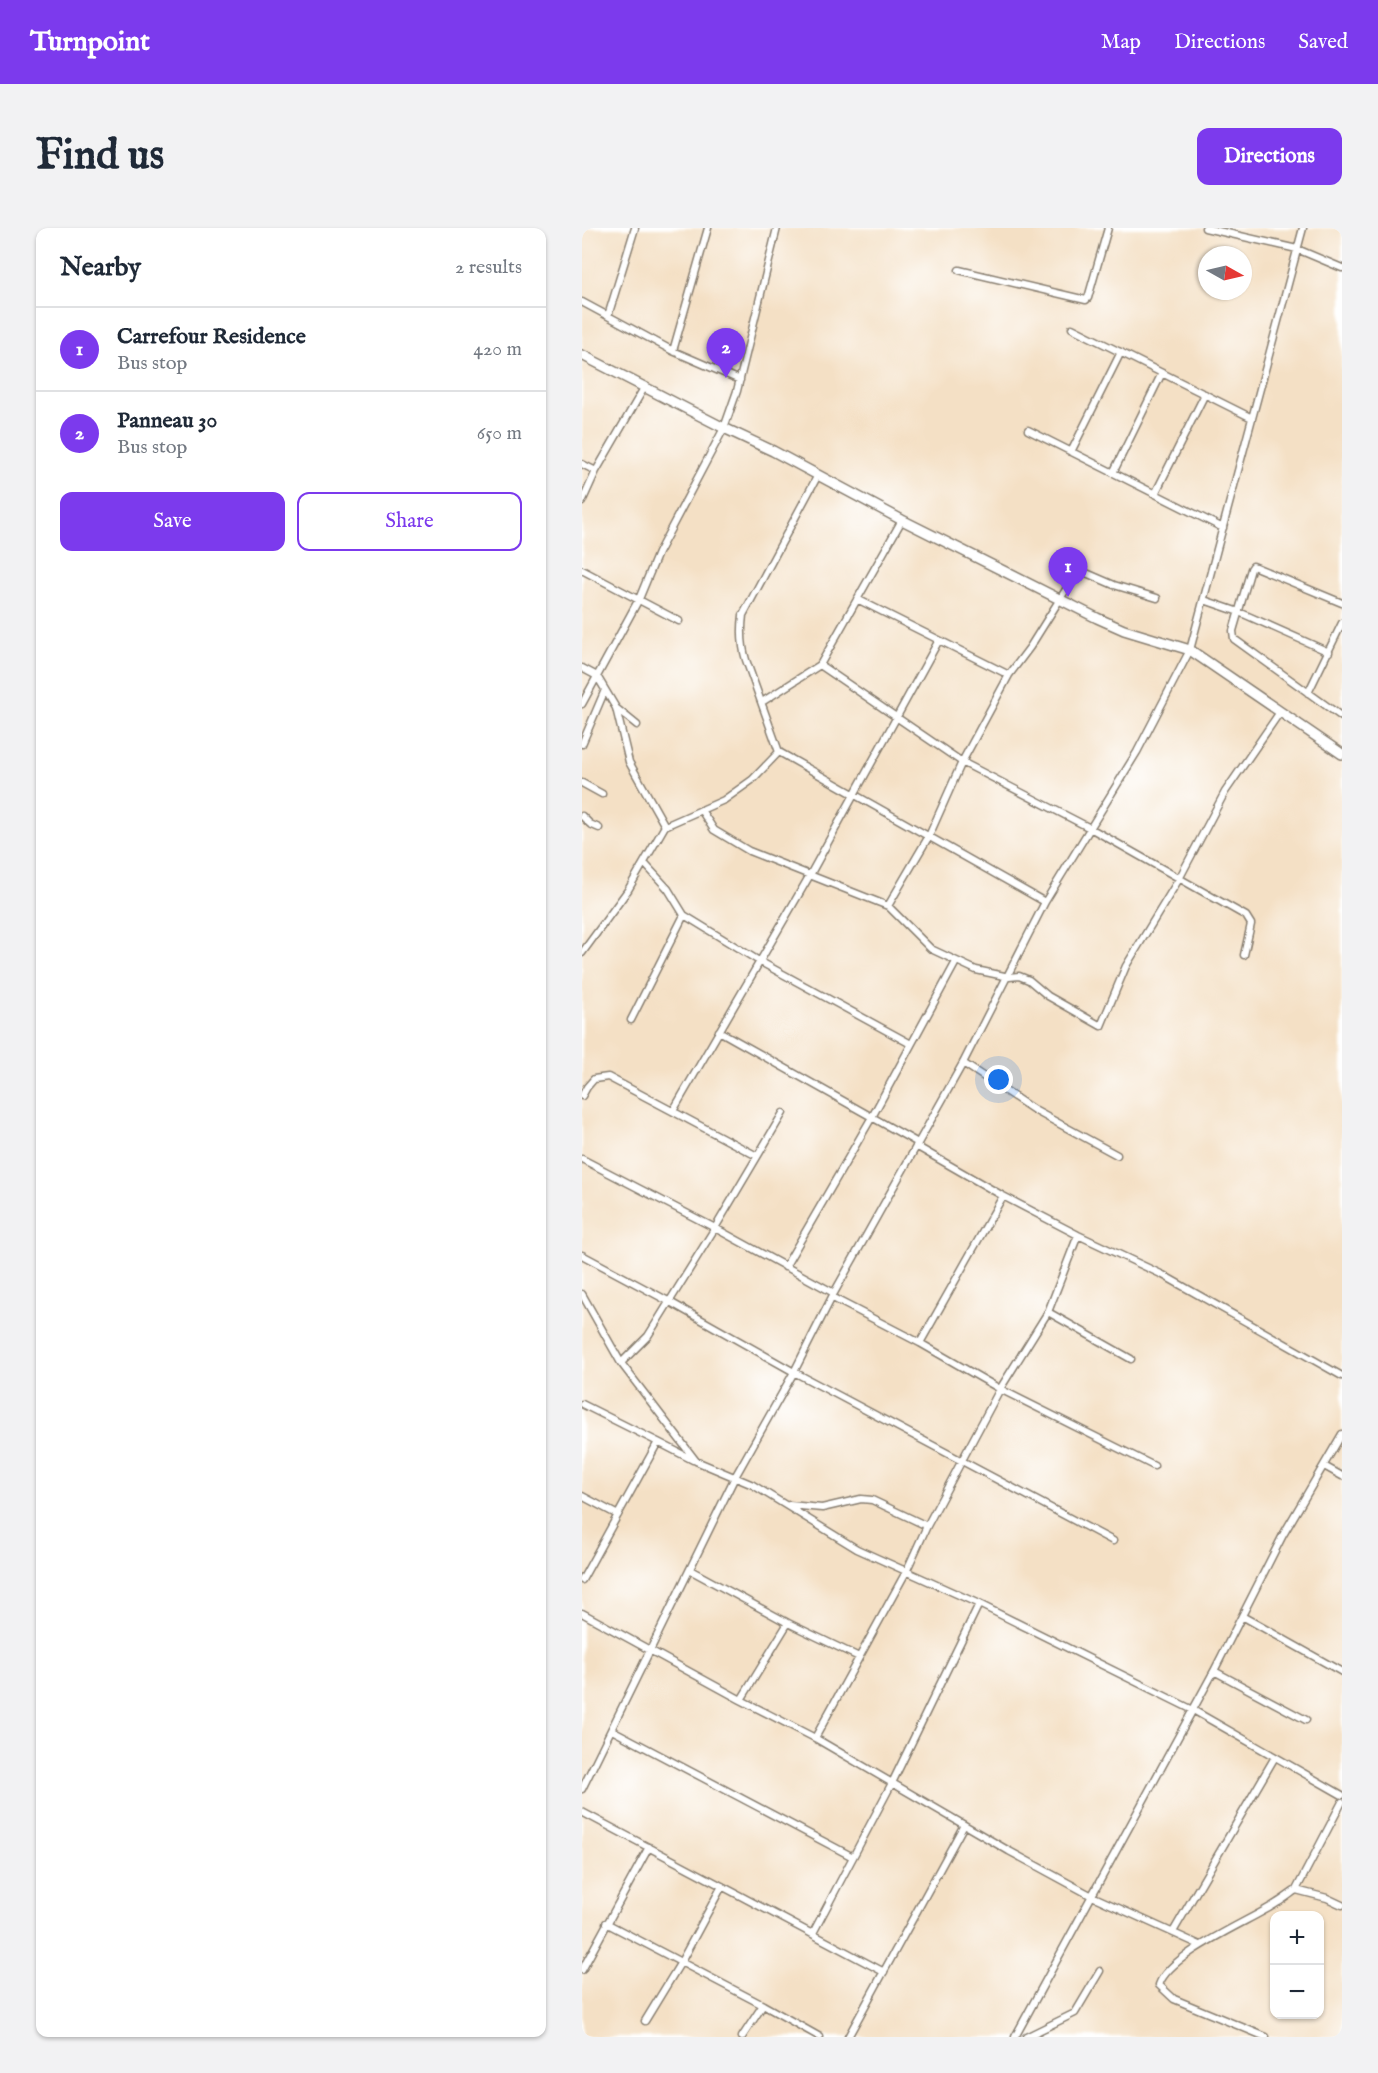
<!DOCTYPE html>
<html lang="en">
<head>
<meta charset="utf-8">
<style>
  :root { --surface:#fff; --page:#f2f2f3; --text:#1f2937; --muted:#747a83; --line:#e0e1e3; --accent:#7c3aed }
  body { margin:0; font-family:"IM FELL English",serif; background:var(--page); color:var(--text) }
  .controls { position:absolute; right:18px; bottom:18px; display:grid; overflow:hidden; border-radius:12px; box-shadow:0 2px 4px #0004 }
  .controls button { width:54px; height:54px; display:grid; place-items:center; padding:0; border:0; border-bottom:2px solid var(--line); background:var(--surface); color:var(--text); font:30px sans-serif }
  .compass { position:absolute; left:616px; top:18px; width:54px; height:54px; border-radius:50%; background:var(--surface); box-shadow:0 2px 4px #0004; rotate:98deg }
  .you { position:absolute; left:417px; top:852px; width:21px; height:21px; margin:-15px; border:4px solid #fff; border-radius:50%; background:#1a73e8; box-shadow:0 0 0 9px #1a73e833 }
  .badge { display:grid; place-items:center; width:39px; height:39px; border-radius:50%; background:var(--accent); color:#fff; font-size:20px; font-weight:700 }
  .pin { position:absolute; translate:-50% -50px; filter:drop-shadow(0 2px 3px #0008) }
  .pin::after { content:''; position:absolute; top:32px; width:21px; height:18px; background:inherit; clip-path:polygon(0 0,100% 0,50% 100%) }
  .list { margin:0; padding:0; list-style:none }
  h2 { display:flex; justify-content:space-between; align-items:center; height:78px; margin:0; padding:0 24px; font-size:26px }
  h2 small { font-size:20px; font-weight:400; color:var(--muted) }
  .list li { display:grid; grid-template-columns:39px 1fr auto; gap:18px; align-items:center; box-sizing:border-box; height:84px; padding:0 24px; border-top:2px solid var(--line) }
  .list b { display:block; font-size:22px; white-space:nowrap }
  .list p { margin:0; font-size:20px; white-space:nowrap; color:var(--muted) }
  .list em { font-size:20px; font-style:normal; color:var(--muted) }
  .actions { display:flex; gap:12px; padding:18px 24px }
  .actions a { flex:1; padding:14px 0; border:2px solid var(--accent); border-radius:12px; text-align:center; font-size:21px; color:var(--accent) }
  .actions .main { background:var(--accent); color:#fff }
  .map { position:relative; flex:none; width:760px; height:1809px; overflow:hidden; border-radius:12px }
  header { display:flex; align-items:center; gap:36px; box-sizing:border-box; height:84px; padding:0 30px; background:var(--accent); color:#fff }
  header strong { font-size:28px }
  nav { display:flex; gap:33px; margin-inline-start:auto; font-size:21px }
  .intro { display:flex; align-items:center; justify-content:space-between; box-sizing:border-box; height:144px; padding:0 36px }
  h1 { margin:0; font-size:42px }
  .button { padding:15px 27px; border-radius:12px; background:var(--accent); color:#fff; font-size:21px; font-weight:700 }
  main { display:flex; gap:36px; padding:0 36px }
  aside { flex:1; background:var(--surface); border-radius:12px; box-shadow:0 2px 4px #0004 }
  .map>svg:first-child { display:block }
</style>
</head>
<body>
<header>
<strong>Turnpoint</strong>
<nav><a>Map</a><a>Directions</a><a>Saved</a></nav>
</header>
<div class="intro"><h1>Find us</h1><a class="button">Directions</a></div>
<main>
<aside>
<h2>Nearby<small>2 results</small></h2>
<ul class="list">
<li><span class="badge">1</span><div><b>Carrefour Residence</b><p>Bus stop</p></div><em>420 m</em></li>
<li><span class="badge">2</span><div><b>Panneau 30</b><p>Bus stop</p></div><em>650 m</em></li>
</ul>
<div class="actions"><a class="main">Save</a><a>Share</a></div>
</aside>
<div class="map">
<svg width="760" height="1809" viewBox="0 0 760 1809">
  <rect width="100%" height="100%" fill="#fff"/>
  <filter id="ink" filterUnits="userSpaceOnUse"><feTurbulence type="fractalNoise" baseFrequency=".0167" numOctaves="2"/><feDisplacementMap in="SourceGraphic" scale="12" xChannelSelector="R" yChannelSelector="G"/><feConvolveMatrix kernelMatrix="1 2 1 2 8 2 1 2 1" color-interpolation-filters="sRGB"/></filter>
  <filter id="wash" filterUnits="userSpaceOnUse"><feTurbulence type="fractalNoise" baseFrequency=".008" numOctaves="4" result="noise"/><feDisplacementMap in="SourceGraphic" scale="24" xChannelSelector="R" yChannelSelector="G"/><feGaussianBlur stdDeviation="1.35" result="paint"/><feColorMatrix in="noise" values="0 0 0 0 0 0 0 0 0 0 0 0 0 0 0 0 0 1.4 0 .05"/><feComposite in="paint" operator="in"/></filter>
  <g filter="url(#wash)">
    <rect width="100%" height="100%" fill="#f4e0c5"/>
  </g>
  <g filter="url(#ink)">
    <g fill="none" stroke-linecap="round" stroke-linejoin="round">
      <g stroke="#887e70" stroke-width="9">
        <path id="street" d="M623,0l92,21 45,19
          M377,42l127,30 2,-2 20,-70
          M0,74l91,49 67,29
          M26,88l27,-88
          M490,100l180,90
          M91,123l35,-123
          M446,202l195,98
          M489,224l50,-100
          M0,236l14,7
          M531,245l49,-100
          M573,266l50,-100
          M0,274l14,-31 48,-83
          M0,342l97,51
          M275,371l152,76
          M622,372l35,12 90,40
          M760,375l-89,-37 -2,3 -18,62 1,8 108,78
          M238,437l142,97 128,66 156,88 5,8 -7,31
          M0,440l15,8 19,32 13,54 36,64
          M726,465l34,-70
          M180,474l58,-37 82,-145
          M0,476l57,-105 19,-46 66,-125 13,-37 40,-163
          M34,480l21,17
          M0,516l23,-54
          M197,524l266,150
          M0,555l20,11
          M119,582l13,20 35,21 139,55 43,43 45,21 33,7 10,-1 10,4 19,16 53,30 25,-60 53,-87 46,-87 55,-80
          M0,588l8,8 9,4
          M63,636l23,25 16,26 75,46 152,83
          M306,678l41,-70 33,-74 47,-87 21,-28 45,-72 3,-3h6l30,13 43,13
          M0,725l46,-63 37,-64 59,-26 28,-20 27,-28 -33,-92c-5,-16 -5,-29 -3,-45l75,-140
          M49,792l53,-105
          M137,803l199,112
          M381,835l71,47 83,45
          M0,868l5,-9 7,-8 14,-2 149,79
          M91,883l137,-236 129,-235
          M334,918l87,50 75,39 85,40 179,101
          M0,931l133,69 119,65
          M0,1027l88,47 124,70 319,169
          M203,1039l87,-150 84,-155
          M0,1066l39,69 75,98 57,24 104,64 122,55 214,106 149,85
          M251,1070l87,45 80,46 154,77
          M466,1084l83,47
          M338,1115l83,-147
          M39,1135l27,-27 67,-108 68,-115
          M0,1176l76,38
          M742,1238l18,10
          M0,1268l36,19
          M207,1277l33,3 39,-9 11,1 55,26
          M108,1342l98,53
          M0,1352l76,-138 35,18
          M0,1385l159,87 74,38 194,113 83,45 108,49
          M660,1388l100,56
          M632,1443l92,49
          M159,1472l47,-77 71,34
          M30,1502l241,127
          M233,1510l91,-166 21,-46 73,-137 48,-77 30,-77
          M0,1561l153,-312 59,-105 40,-79 129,-230 82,-161 92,-150 53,-102 113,-422
          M0,1584l302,160
          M714,1662l46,-88
          M24,1695l157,82 57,32
          M591,1704l102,-175
          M231,1705l79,-150 87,-179
          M0,1742l67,-123
          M63,1793l36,-59 41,-76
          M160,1809l21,-32
          M266,1809l116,-212
          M433,1809l199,-366 69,-136 59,-101
          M444,1809l49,-24 25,-42
          M684,1809l-92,-38 -15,-14c10,-31 91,-64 118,-82 7,-4 13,-9 19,-13l31,8 15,7"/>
      </g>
      <g stroke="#887e70" stroke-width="12">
        <path id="secondary" d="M0,127l142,73 49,23 129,69 195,98 27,12 66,20 152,104"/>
      </g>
      <use href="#street" stroke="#fff" stroke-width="6"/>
      <use href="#secondary" stroke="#fff" stroke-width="9"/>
    </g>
  </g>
</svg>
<div class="controls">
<button>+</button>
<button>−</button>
</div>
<svg class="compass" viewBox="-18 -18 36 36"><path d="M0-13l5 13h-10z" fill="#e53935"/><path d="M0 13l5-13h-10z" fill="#747a83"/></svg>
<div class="you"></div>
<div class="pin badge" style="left:486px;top:369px">1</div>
<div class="pin badge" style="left:144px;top:150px">2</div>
</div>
</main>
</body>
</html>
